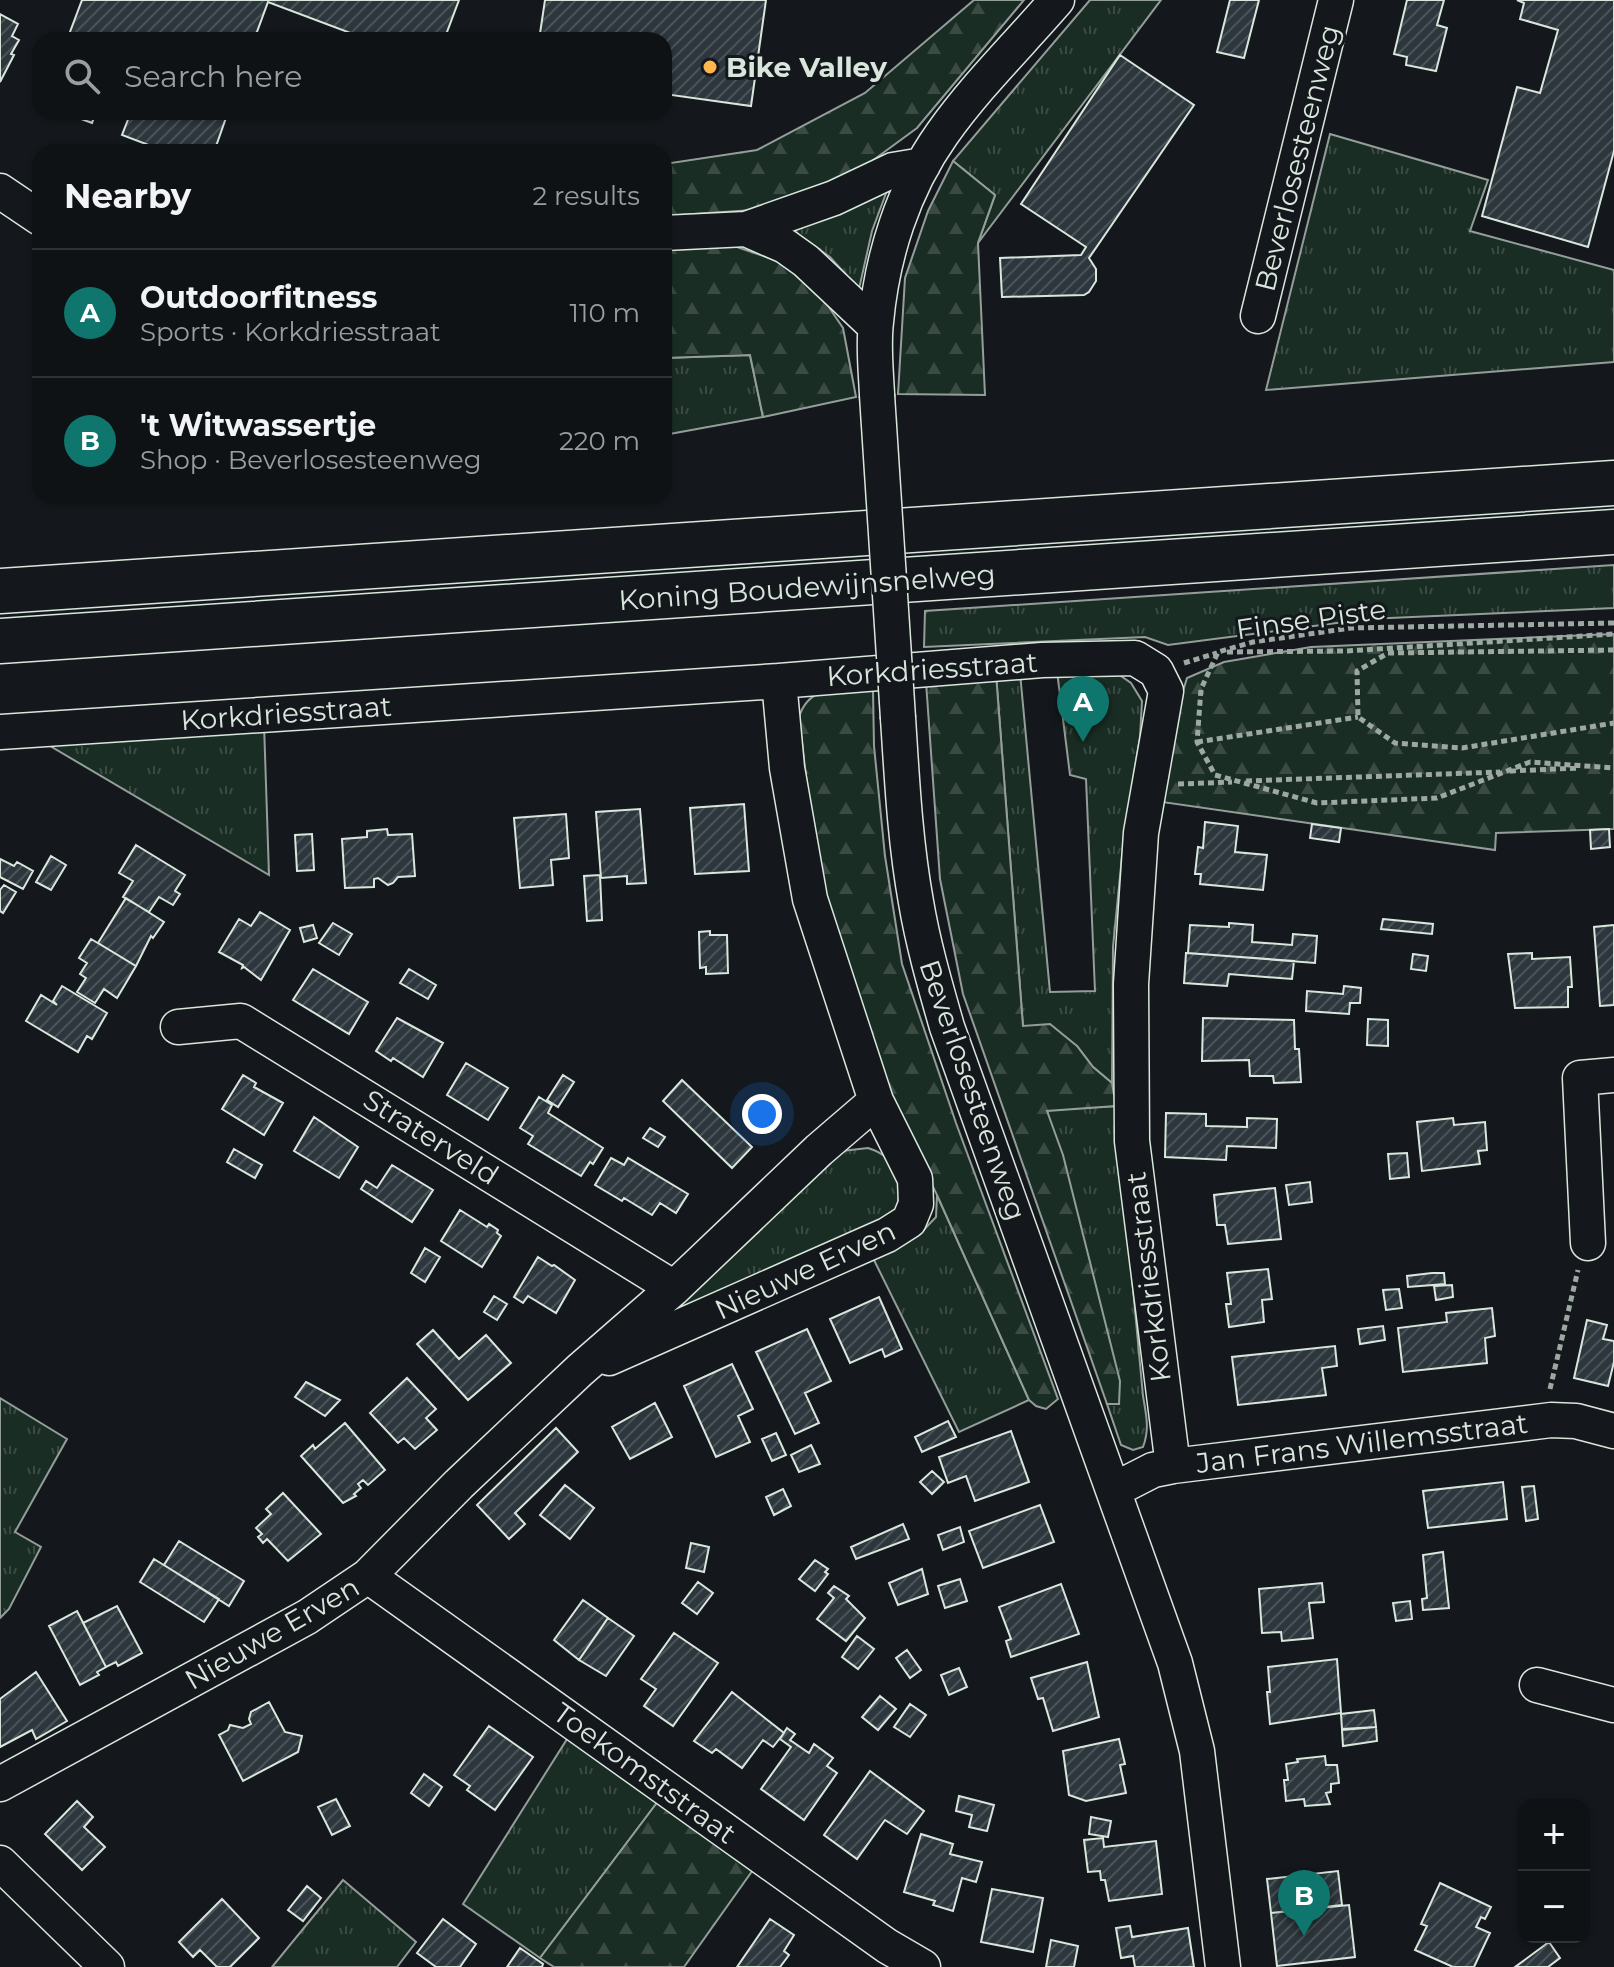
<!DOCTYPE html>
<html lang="en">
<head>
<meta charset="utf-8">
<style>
  :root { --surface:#0f1215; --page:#181b1e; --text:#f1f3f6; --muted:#9b9ea0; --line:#2f3234; --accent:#0f766e }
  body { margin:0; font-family:Montserrat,sans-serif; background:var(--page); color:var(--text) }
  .controls { position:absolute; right:24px; bottom:24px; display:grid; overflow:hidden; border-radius:16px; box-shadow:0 2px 6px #0004 }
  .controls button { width:72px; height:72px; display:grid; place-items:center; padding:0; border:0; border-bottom:2px solid var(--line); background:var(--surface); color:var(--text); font:40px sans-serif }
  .you { position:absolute; left:762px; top:1114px; width:28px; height:28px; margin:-20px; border:6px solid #fff; border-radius:50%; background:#1a73e8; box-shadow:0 0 0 12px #1a73e833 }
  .badge { display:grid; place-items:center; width:52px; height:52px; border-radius:50%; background:var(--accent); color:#fff; font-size:26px; font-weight:700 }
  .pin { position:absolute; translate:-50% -66px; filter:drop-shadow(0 2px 4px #0008) }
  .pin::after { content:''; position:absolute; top:42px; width:28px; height:24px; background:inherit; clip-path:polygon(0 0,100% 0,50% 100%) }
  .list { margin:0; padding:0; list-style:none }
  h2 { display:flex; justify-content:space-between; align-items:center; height:104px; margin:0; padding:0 32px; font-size:34px }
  h2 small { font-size:26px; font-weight:400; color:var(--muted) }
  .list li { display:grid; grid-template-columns:52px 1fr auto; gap:24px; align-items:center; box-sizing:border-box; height:128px; padding:0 32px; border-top:2px solid var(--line) }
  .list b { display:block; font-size:30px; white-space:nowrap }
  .list p { margin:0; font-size:26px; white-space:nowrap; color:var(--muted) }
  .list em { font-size:26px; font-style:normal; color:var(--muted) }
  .icon { flex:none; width:44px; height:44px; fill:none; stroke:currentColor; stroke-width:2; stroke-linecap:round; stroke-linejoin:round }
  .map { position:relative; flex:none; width:1614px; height:1967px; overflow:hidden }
  .search { position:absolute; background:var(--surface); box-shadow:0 2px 6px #0004; left:32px; top:32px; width:640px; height:88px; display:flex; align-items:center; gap:20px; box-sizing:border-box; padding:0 28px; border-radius:24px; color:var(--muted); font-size:30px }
  .panel { position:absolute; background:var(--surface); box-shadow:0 2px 6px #0004; left:32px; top:144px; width:640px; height:360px; border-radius:24px }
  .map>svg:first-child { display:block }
</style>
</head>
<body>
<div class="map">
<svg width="1614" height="1967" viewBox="0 0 1614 1967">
  <defs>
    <pattern id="grass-tufts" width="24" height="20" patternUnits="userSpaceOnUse" patternTransform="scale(2)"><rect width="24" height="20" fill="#1a2d24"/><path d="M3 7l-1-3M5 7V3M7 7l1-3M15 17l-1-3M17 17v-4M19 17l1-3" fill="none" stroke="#3b4b43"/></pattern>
    <pattern id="forest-firs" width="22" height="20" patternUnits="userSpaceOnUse" patternTransform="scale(2)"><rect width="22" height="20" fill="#1a2d24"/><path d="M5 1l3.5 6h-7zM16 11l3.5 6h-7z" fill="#3b4b43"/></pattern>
    <pattern id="building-hatch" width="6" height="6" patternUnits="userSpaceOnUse" patternTransform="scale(2)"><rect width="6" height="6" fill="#2c363c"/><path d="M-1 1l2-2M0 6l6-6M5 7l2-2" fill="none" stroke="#4a5358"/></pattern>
  </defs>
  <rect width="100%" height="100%" fill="#14181c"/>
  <path fill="url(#grass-tufts)" stroke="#939e99" stroke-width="2" d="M1090,0h71l-183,243 17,-48 -42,-34z
    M1330,134l158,46 -18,51 144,39v92l-348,28z
    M888,188l-16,43 -13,58 -29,-32 -37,-26z
    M750,355l13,62 -99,18v-77z
    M1614,565v43l-247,11 -199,26 -23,-8 -221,10 1,-36z
    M1057,671l58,1 16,11 11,18 -2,36 -16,99 -11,111 -1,136 -19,-16 -16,-21 -54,-19 -27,-353 24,-1 30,319 45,-1 -9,-212 -16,-4z
    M264,724l5,151 -224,-132z
    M1116,1106l27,290c3,18 7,33 0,51l-10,3 -12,-5 -14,-41h12l-72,-294z
    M868,1148c33,10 37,39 26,67l-224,99 172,-163z
    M937,1195l92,205 -70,32 -87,-176 47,-21 17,-18z
    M0,1398l67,41 -52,93 26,15 -32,62 -9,9z
    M569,1736l90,64 -119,158 -77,-54z
    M343,1880l73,62 -19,25h-125z"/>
  <path fill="url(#forest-firs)" stroke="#939e99" stroke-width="2" d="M974,0h50l-107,128 -45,33 -48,27 -55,21 -105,7v-52l93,-14 108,-57z
    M953,161l42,34 -17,48 7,152 -87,-1 7,-116 23,-67z
    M734,246l41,14 28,17 25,29 15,22 13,69 -93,20 -13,-62 -86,3v-111z
    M1614,634v195l-118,4 -1,17 -333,-48 14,-88 11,-36 37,-16 87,-15z
    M996,674l27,352 27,-2 27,22 16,21 19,16 4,23 -69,5 16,44 57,226 -1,23h-12l-144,-410 -23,-115 -14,-197z
    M873,690l1,56 11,110 17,108 54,159 102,276 -12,10 -10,-3 -7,-6 -92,-205 -54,-110 -63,-190 -21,-178c11,-35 43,-26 74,-27z
    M659,1800l96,67 -71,100h-130l-14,-9z"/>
  <path fill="url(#building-hatch)" stroke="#d8e6dc" stroke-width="2" d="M82,0h377l-15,40h-75l-101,-38 -14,38h-187z
    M545,0h221l-15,106 -87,-12v-54h-125z
    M1230,0h29l-15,58 -27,-6z
    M1407,0h37l-7,25 10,3 -11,43 -30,-6 1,-8 -13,-3z
    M1517,0h97v151l-26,96 -106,-31 35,-129 23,6 18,-63 -38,-11 4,-16z
    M0,14l18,10 -6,12 7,4 -8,14 3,1 -14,27z
    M1120,55l74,50 -105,153 7,11v12l-7,11 -5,3 -82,2 -2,-39 81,-3 5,-8 -65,-43z
    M62,112h34l-4,11z
    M131,112h97l-14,40h-47l-45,-17z
    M744,804l5,67 -54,3 -5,-66z
    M640,809l6,74 -19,1v-8l-26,2 -5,-66z
    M566,814l3,44 -18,2 2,25 -33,3 -6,-70z
    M1205,822l33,4 -3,26 32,3 -4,35 -63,-6 1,-10h-6l3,-27 5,1z
    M1312,824l29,4 -2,14 -29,-4z
    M387,829l1,6 24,-1 3,42 -17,1 -5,6 -5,2 -10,-7 -4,1v8l-29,1 -3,-49 25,-2v-6z
    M1609,829l1,18 -19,2 -1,-19z
    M312,834l2,36 -17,1 -2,-36z
    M136,845l49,30 -10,16 5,3 -7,11 -14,-8 -10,15 -26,-15 10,-16 -14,-8z
    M51,856l15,9 -15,25 -15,-8z
    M0,859l14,7 3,-4 16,9 -10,18 -23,-12z
    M600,875l2,45 -15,1 -3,-45z
    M4,885l12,7 -13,21 -3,-2v-21z
    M126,898l38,24 -11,16 -2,-2 -15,30 -38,-23z
    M260,912l30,18 -29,50 -17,-13 -2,1 1,-3 -24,-13 20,-33 12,7z
    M1383,919l50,5 -1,10 -51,-5z
    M333,923l19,11 -13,21 -20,-12z
    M1229,923l24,2 -1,17 40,3 1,-11 24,2 -2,27 -127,-10 2,-28 39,2z
    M313,925l4,13 -13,4 -4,-14z
    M1614,925v80l-14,1 -6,-79z
    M710,931v4h17l1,38 -22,1v-7l-6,1 -1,-36z
    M91,939l45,27 -19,32 -13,-9 -9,14 -18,-11 9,-14 -6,-4 7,-11 -8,-5z
    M1186,953l108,8 -2,18 -63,-5 -2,12 -43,-3z
    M1532,953v6l38,-2 2,30h-4v20l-53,1 -7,-54z
    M1413,954l15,2 -2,15 -15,-2z
    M313,969l55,33 -19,32 -56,-34z
    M409,969l27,16 -8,14 -28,-16z
    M62,986l45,27 -15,26 -5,-3 -9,16 -52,-31 15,-26 16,10 -4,-4z
    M1344,986l17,2 -1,15h-10l-1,11 -43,-3 1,-20 36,3z
    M397,1018l46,25 -20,34 -30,-19 -2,3 -15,-10z
    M1203,1018l91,2 1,29h4l2,33 -27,1 -1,-7h-23l-1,-16 -47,1z
    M1368,1019l20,1v26l-21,-1z
    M466,1063l42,25 -20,32 -41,-25z
    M243,1075l13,8 -2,4 29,16 -19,32 -42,-26z
    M563,1075l11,7 -16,25 -11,-7z
    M682,1080l70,67 -20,21 -69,-67z
    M539,1097l13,8 -4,8 55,35 -10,16 -3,-2 -9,14 -53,-32 5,-8 -13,-8z
    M1166,1113l40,1v12l41,1v-9l30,1 -1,29 -49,-2 -1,14 -61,-3z
    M314,1117l44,30 -19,31 -45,-27z
    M1453,1118l1,7 31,-3 2,28 -9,1 2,13 -58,7 -5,-49z
    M650,1128l15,9 -7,10 -15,-9z
    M234,1149l28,16 -7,13 -28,-16z
    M1407,1153l2,24 -19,2 -2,-25z
    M611,1158l13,7 4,-7 60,36 -12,19 -16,-10 -8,12 -28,-17 -2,3 -27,-16z
    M392,1165l41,25 -21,32 -51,-33 5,-8 11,7z
    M1310,1182l2,20 -23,3 -3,-20z
    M1275,1188l6,51 -53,5 -3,-19h-8l-3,-30z
    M460,1210l27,17 2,-3 9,6 -1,3 4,3 -19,31 -41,-26z
    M425,1248l15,9 -15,25 -14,-9z
    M538,1257l14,9 2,-1 21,15 -19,33 -28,-17 -5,7 -9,-6z
    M1268,1269l4,30 -10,1 2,22 -35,5 -3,-23h5l-4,-31z
    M1432,1273h12l1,11 -37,3 -1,-11z
    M1452,1285l1,12 -17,3 -2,-14z
    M1399,1289l3,19 -16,2 -3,-20z
    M494,1296l13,8 -10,16 -13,-8z
    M879,1297l23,52 -17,8 -3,-8 -32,14 -20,-44z
    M1492,1308l3,28 -10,2 2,25 -84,9 -5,-44 49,-6 -1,-9z
    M1587,1320l20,5 -4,14 11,2v21l-6,24 -34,-8z
    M1383,1326l2,14 -25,4 -2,-15z
    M807,1329l24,52 -26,12 14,30 -24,11 -39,-82z
    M433,1330l26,29 27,-24 25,28 -43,37 -51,-56z
    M1335,1346l2,20 -15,2 4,27 -88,10 -6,-48z
    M732,1364l21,45 -15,7 12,26 -34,15 -32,-71z
    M407,1378l29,31 -10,9 11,12 -22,19 -11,-11 -6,5 -28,-30z
    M306,1382l34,18 -15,16 -30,-19z
    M655,1403l17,34 -42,22 -18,-32z
    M948,1421l8,16 -34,15 -7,-15z
    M345,1423l40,47 -17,15 -5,-5 -5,4 3,4 -7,6 2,2 -13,7 -42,-47 12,-11 2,4z
    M556,1428l22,24 -63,61 10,11 -16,15 -32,-34z
    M1011,1431l18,51 -54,19 -9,-25 -18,7 -9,-26z
    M776,1433l10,22 -14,6 -10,-22z
    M811,1445l9,19 -21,8 -8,-17z
    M932,1471l12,11 -12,12 -12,-12z
    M1503,1482l4,37 -79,9 -5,-37z
    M565,1485l29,23 -24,31 -30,-24z
    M1534,1486l4,33 -12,2 -4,-34z
    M783,1489l8,17 -17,9 -8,-18z
    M283,1493l38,41 -33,27 -21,-22 -4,4 -5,-6 4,-3 -6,-6 15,-14 -5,-5z
    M1040,1505l14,37 -71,26 -14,-37z
    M903,1524l6,15 -53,20 -5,-12z
    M960,1527l4,15 -21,8 -5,-15z
    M179,1541l65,40 -15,25 -65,-41z
    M691,1543l18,4 -5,25 -18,-4z
    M1443,1552l6,56 -26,2 -1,-11 5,-1 -4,-43z
    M154,1559l65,40 -15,23 -64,-40z
    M815,1560l13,9 -3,3 3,2 -13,17 -16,-12z
    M922,1569l6,25 -30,11 -9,-22z
    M960,1579l7,22 -22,7 -7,-22z
    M698,1582l15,11 -16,21 -15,-11z
    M1322,1583l2,19 -15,1 4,35 -31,3 -1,-9 -19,1 -3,-44z
    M1061,1584l18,50 -68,23 -5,-16 5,-2 -12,-32z
    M834,1586l15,10 -3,3 19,19 -19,23 -29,-22 17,-21 -6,-5z
    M583,1600l25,18 -29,42 -25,-20z
    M1410,1601l2,18 -16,2 -3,-18z
    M117,1606l25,47 -24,13 -2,-4 -10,5 -23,-44z
    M77,1611l29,56 -9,5 2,3 -19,10 -31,-59z
    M608,1618l26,18 -28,40 -27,-16z
    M674,1633l44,30 -45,63 -29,-20 12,-17 -15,-10z
    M857,1636l17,13 -16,20 -16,-12z
    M907,1650l14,20 -11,8 -14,-20z
    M1337,1659l4,54 -71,11 -3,-32h3l-2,-25z
    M1087,1662l12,55 -46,14 -10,-33 -5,1 -7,-21z
    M959,1668l8,19 -18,8 -8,-20z
    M36,1672l31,49 -31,18 -4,-9 -32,17v-48z
    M732,1692l52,41 -11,14 -10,-7 -21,28 -26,-19 -4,4 -18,-12z
    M880,1696l16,13 -18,21 -16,-13z
    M269,1702l16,30 17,4 -4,16 -55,29 -24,-46 9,-5 2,-5 13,3 8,-4 -2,-5 2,-7z
    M910,1704l16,11 -16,22 -16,-10z
    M1374,1710l2,17 -34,2 -1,-15z
    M489,1726l44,31 -38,53 -28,-20 3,-4 -16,-11z
    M1376,1727l1,14 -34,5 -1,-16z
    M787,1728l8,6 -5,6 19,13 5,-9 19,14 -6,8 10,7 -33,47 -43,-31 30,-42 -11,-8z
    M1119,1739l6,25 -5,1 6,28 -40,8 -17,-6 -6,-44z
    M1325,1756l1,9h11l2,18 -8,1v8l-5,1 4,11 -25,2 -1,-7 -18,2 -2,-21h4l-2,-16 12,-2 -1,-3z
    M870,1771l54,40 -17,23 -22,-14 -28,39 -33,-24z
    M424,1774l18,13 -13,19 -18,-13z
    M959,1796l35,9 -7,26 -18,-4 3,-12 -16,-4z
    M336,1799l14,27 -18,9 -14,-28z
    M77,1801l16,16 -9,10 21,20 -23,23 -37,-36z
    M1091,1817l20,4 -3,16 -19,-3z
    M921,1834l32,10 -3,10 32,8 -6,20 -14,-4 -9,33 -20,-6 2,-4 -31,-9z
    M1103,1838l1,9 52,-6 6,53 -53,7 -4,-21h-4l-1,-9 -12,1 -4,-32z
    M1338,1871l4,34 -71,8 -4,-34z
    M1440,1883l51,24 -6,12 -4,-2 -5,10 14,6 -16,34h-21l-38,-17 12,-24 -6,-2z
    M307,1886l14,12 -18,23 -15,-11z
    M992,1889l51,9 -10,54 -52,-10z
    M222,1899l37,39 -29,29h-13l-17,-17 -7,7 -14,-15z
    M1349,1905l6,52 -78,9 -6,-53z
    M443,1919l33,25 -16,23h-24l-19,-14z
    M770,1919l24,16 -10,16 5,4 -9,12h-43z
    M1130,1926l2,11 56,-9 6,39h-59l-2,-11 -12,2 -5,-30z
    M1051,1940l27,6 -4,21h-28z
    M1549,1942l11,16 -12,9h-33z
    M520,1948l23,16 -1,3h-35z"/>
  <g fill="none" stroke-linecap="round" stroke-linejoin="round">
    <g stroke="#d8e6dc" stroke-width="37">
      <path id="minor" d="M0,191l40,27
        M746,229l39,17 21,15 69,65
        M664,233l82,-4 88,-31 59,-28 30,-5
        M1258,316l78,-316
        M877,395c-1,-24 -4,-49 -1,-73 6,-66 27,-133 66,-188 33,-47 77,-90 115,-134
        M898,718c4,62 7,123 18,184 7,42 19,83 31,125l228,636 22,88 26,216
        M0,732l779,-51 263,-21 93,-2 21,13 10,20 -25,142 -10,151 1,157 41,325
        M178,1027l63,-6 433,267
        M1588,1243l-8,-165 34,-3
        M609,1358l278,-123 22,-14 7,-17 -1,-25 -39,-78 -66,-202 -23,-131 -8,-87
        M1114,1490l39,-20 20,-4 378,-46 25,1 38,10
        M368,1576l519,370 36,21
        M1537,1685l77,20
        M0,1784l307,-167 61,-41 91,-92 121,-114 94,-82 145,-138 57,-49
        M0,1863l107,104"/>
    </g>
    <g stroke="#d8e6dc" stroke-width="47">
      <path id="highway" d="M0,591l1614,-108
        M0,641l1614,-109"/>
    </g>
    <path stroke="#9da8a2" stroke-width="5" stroke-dasharray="6 4" stroke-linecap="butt" d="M1614,623l-263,5 -98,14 -35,10 -17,37 -4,53 18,33 102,28 120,-5 93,-36 84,6
      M1614,650l-226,3 -31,18 1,46 37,26 67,5 152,-25
      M1227,652l120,-1 267,-17
      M1184,663l33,-10
      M1197,742l161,-25
      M1510,771l70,-3
      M1246,781l254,-9
      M1178,784l54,-2
      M1550,1389l28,-119"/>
    <use href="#minor" stroke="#14181c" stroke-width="34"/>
    <use href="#highway" stroke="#14181c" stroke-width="44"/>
    <g stroke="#d8e6dc" stroke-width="37" stroke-linecap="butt">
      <path id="minor-bridge" d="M877,395l21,323"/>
    </g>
    <use href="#minor-bridge" stroke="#14181c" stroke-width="34"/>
  </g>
  <circle fill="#ffb74d" stroke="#14181c" stroke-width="3" cx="710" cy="67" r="8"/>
  <g text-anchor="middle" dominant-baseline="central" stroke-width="6" stroke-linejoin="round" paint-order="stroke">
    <g font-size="28" font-weight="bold" fill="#d8e6dc" stroke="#14181c" text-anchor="start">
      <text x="726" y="67">Bike Valley</text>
    </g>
    <g font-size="28" fill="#d8e6dc" stroke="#14181c">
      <text transform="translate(1297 158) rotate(-76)">Beverlosesteenweg</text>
      <text transform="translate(807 587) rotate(-4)">Koning Boudewijnsnelweg</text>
      <text transform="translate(1311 619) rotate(-8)">Finse Piste</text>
      <text transform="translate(932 669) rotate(-4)">Korkdriesstraat</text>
      <text transform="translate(286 713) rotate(-4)">Korkdriesstraat</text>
      <text transform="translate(973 1090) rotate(71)">Beverlosesteenweg</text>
      <text transform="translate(431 1137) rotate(32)">Straterveld</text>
      <text transform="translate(805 1270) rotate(-25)">Nieuwe Erven</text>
      <text transform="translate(1148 1277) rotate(-97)">Korkdriesstraat</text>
      <text transform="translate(1362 1443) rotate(-7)">Jan Frans Willemsstraat</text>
      <text transform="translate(272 1633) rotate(-30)">Nieuwe Erven</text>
      <text transform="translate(645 1773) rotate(36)">Toekomststraat</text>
    </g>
  </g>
</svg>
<div class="controls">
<button>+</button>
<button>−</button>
</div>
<div class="you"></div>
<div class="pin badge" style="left:1083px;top:742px">A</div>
<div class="pin badge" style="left:1304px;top:1936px">B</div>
<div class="search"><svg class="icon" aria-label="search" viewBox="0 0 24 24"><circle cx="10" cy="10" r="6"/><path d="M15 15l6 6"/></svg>Search here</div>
<section class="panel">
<h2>Nearby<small>2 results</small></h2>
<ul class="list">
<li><span class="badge">A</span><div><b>Outdoorfitness</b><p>Sports · Korkdriesstraat</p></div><em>110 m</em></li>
<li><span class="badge">B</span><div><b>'t Witwassertje</b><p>Shop · Beverlosesteenweg</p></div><em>220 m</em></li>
</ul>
</section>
</div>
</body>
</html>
